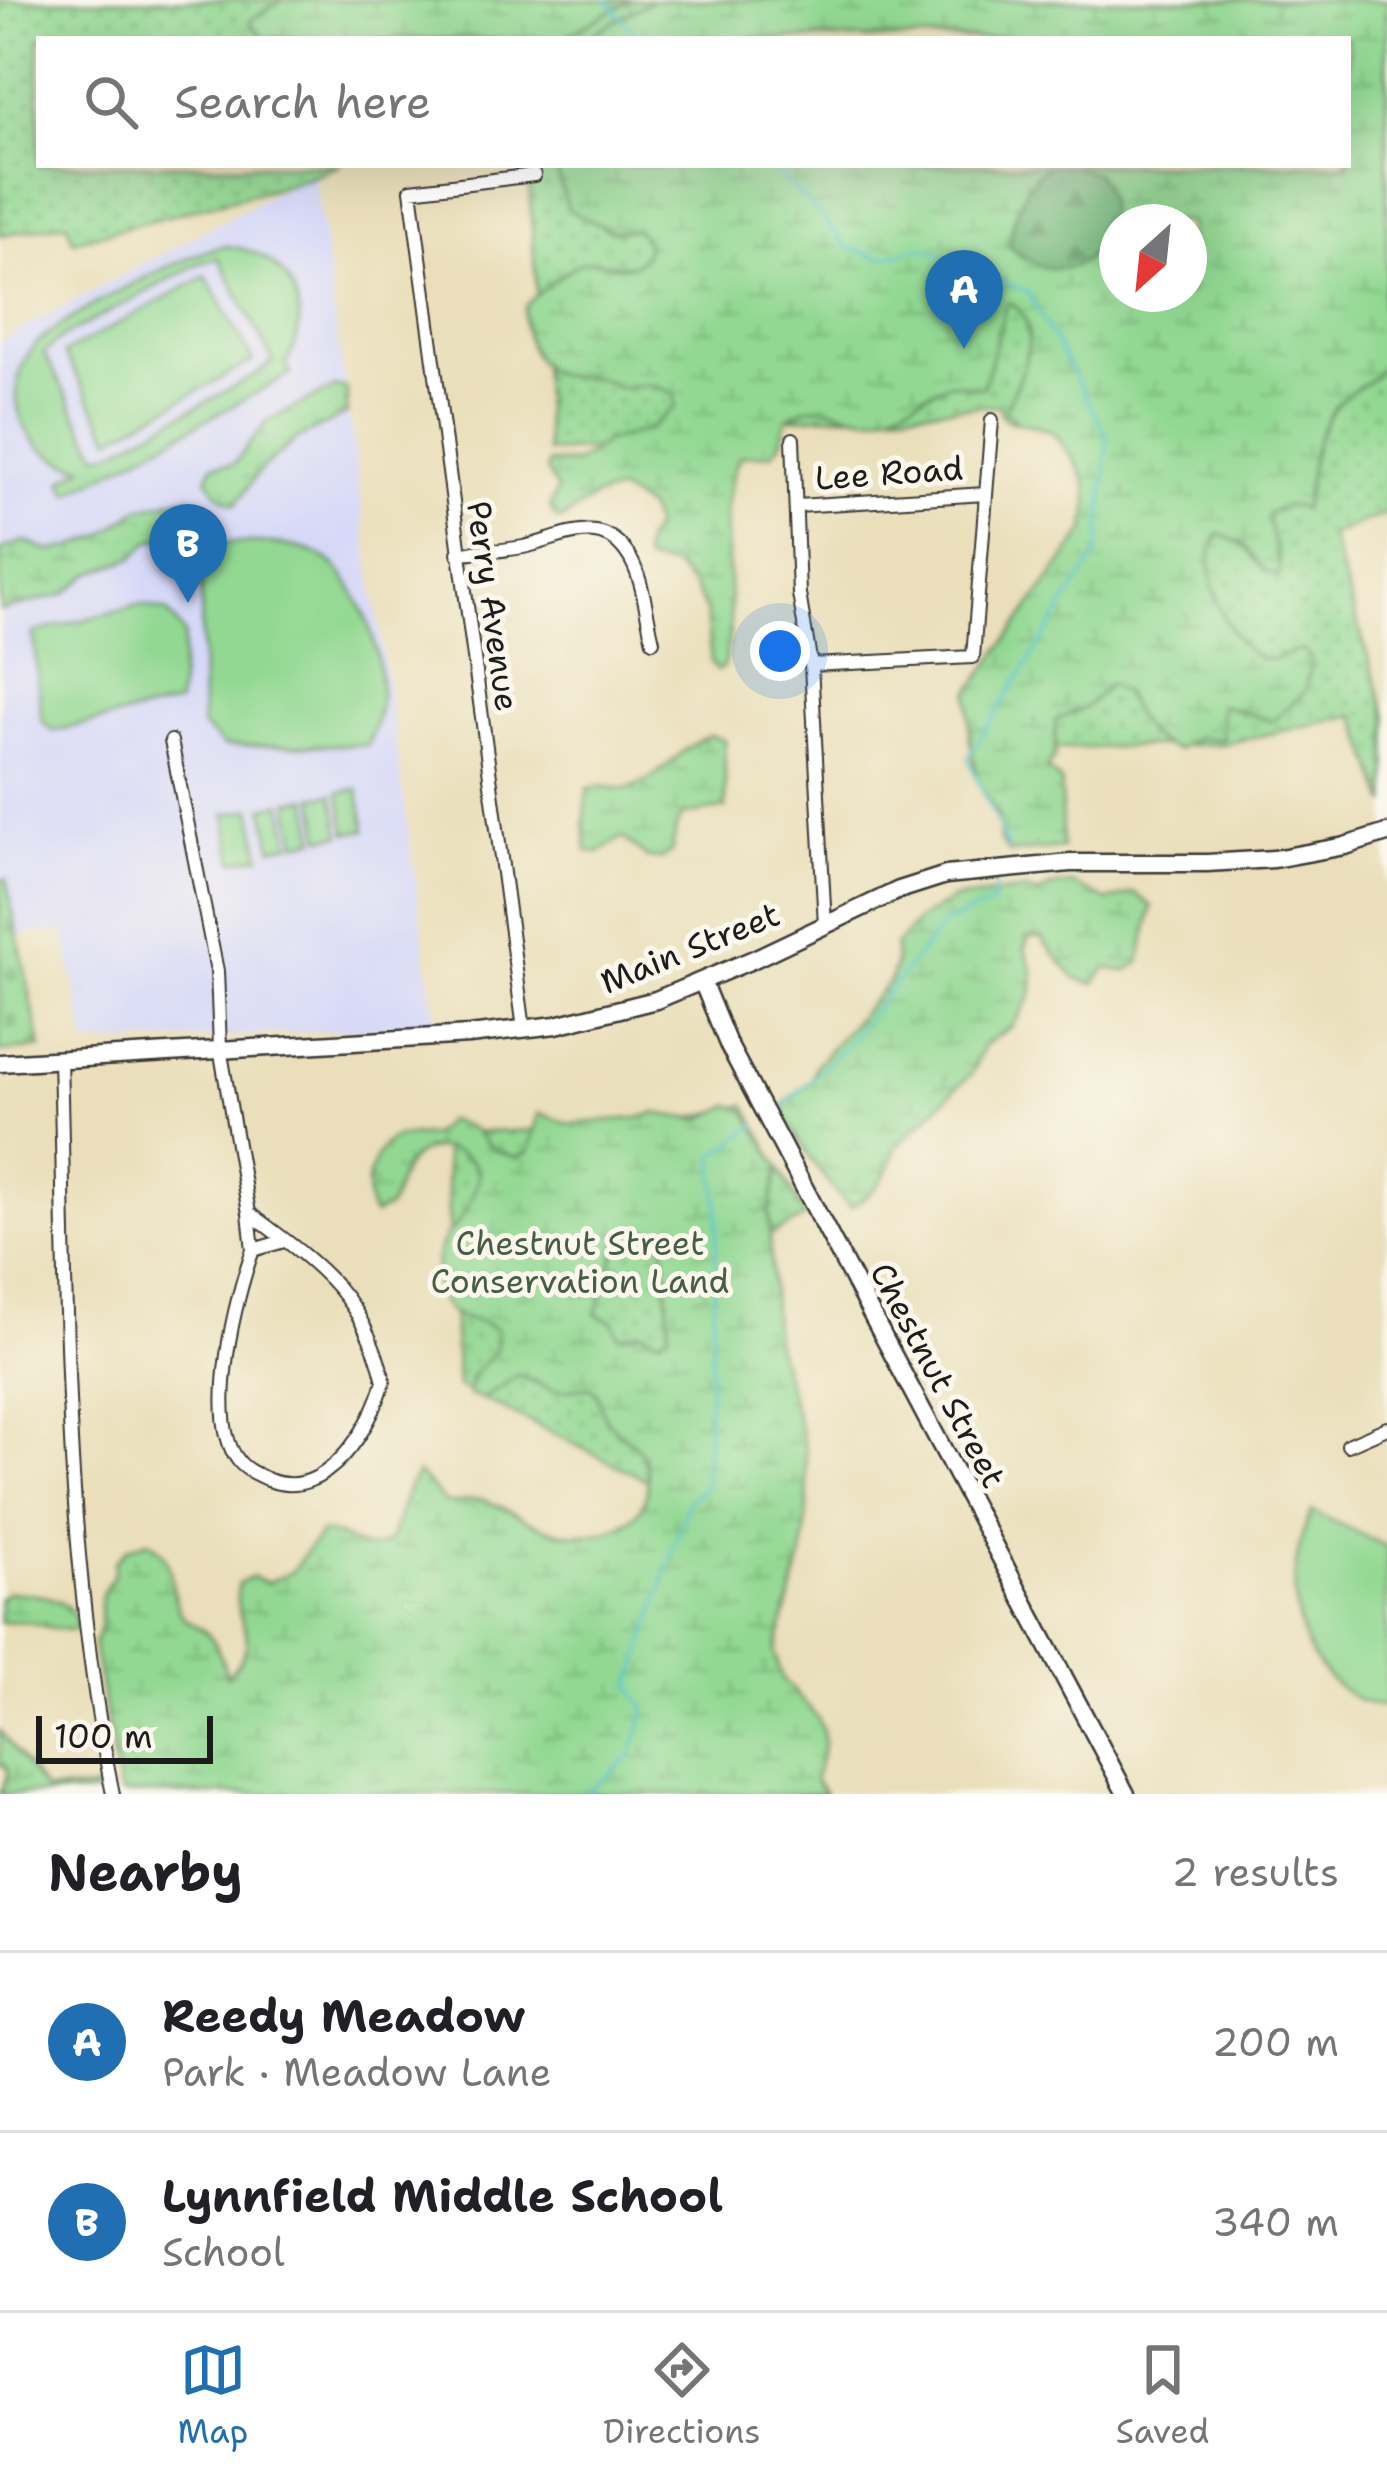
<!DOCTYPE html>
<html lang="en">
<head>
<meta charset="utf-8">
<style>
  :root { --surface:#fff; --page:#f6f6f6; --text:#202124; --muted:#757577; --line:#e0e0e0; --accent:#1f6fb2 }
  body { margin:0; font-family:"Shantell Sans",sans-serif; background:var(--page); color:var(--text) }
  .compass { position:absolute; left:1099px; top:204px; width:108px; height:108px; border-radius:50%; background:var(--surface); box-shadow:0 12px 48px #0002; rotate:207deg }
  .scale { position:absolute; left:36px; bottom:30px; width:177px; box-sizing:border-box; padding-left:12px; border:6px solid #1c1c1c; border-top:0; font-size:33px; line-height:42px; white-space:nowrap; color:#1c1c1c; -webkit-text-stroke:9px #fbf7ec; paint-order:stroke }
  .you { position:absolute; left:780px; top:651px; width:42px; height:42px; margin:-30px; border:9px solid #fff; border-radius:50%; background:#1a73e8; box-shadow:0 0 0 18px #1a73e833 }
  .badge { display:grid; place-items:center; width:78px; height:78px; border-radius:50%; background:var(--accent); color:#fff; font-size:39px; font-weight:700 }
  .pin { position:absolute; translate:-50% -99px; filter:drop-shadow(0 3px 6px #0008) }
  .pin::after { content:''; position:absolute; top:63px; width:42px; height:36px; background:inherit; clip-path:polygon(0 0,100% 0,50% 100%) }
  .list { margin:0; padding:0; list-style:none }
  h2 { display:flex; justify-content:space-between; align-items:center; height:156px; margin:0; padding:0 48px; font-size:51px }
  h2 small { font-size:39px; font-weight:400; color:var(--muted) }
  .list li { display:grid; grid-template-columns:78px 1fr auto; gap:36px; align-items:center; box-sizing:border-box; height:180px; padding:0 48px; border-top:3px solid var(--line) }
  .list b { display:block; font-size:45px; white-space:nowrap }
  .list p { margin:0; font-size:39px; white-space:nowrap; color:var(--muted) }
  .list em { font-size:39px; font-style:normal; color:var(--muted) }
  .icon { flex:none; width:66px; height:66px; fill:none; stroke:currentColor; stroke-width:2; stroke-linecap:round; stroke-linejoin:round }
  .map { position:relative; flex:none; width:1387px; height:1794px; overflow:hidden }
  .search { position:absolute; background:var(--surface); box-shadow:0 12px 48px #0002; left:36px; right:36px; top:36px; height:132px; display:flex; align-items:center; gap:30px; box-sizing:border-box; padding:0 42px; border-radius:0px; color:var(--muted); font-size:45px }
  .sheet { height:516px; background:var(--surface) }
  nav { display:flex; justify-content:space-around; align-items:center; box-sizing:border-box; height:168px; border-top:3px solid var(--line); background:var(--surface); font-size:33px; color:var(--muted) }
  nav a { display:grid; justify-items:center; gap:6px }
  nav .on { color:var(--accent) }
  .map>svg:first-child { display:block }
</style>
</head>
<body>
<div class="map">
<svg width="1387" height="1794" viewBox="0 0 1387 1794">
  <defs>
    <pattern id="green-dots" width="8" height="8" patternUnits="userSpaceOnUse" patternTransform="scale(3)"><rect width="8" height="8" fill="#92d892"/><path d="M2 2h.1M6 6h.1" fill="none" stroke="#7db97d" stroke-width="1.8" stroke-linecap="round"/></pattern>
    <pattern id="forest-firs" width="22" height="20" patternUnits="userSpaceOnUse" patternTransform="scale(3)"><rect width="22" height="20" fill="#75b87c"/><path d="M5 1l3.5 6h-7zM16 11l3.5 6h-7z" fill="#5f9565"/></pattern>
    <pattern id="wetland-marsh" width="20" height="14" patternUnits="userSpaceOnUse" patternTransform="scale(3)"><rect width="20" height="14" fill="#92d892"/><path d="M1 5h8M5 5V1M11 12h8M15 12V8" fill="none" stroke="#7db97d"/></pattern>
    <pattern id="cemetery-stones" width="16" height="16" patternUnits="userSpaceOnUse" patternTransform="scale(3)"><rect width="16" height="16" fill="#92d892"/><path d="M2 7V4a2 2 0 0 1 4 0v3zM10 15v-3a2 2 0 0 1 4 0v3z" fill="#7db97d"/></pattern>
  </defs>
  <rect width="100%" height="100%" fill="#fbf7ec"/>
  <filter id="ink" filterUnits="userSpaceOnUse"><feTurbulence type="fractalNoise" baseFrequency=".00833" numOctaves="2"/><feDisplacementMap in="SourceGraphic" scale="24" xChannelSelector="R" yChannelSelector="G"/><feConvolveMatrix kernelMatrix="1 2 1 2 8 2 1 2 1" color-interpolation-filters="sRGB"/></filter>
  <filter id="wash" filterUnits="userSpaceOnUse"><feTurbulence type="fractalNoise" baseFrequency=".004" numOctaves="4" result="noise"/><feDisplacementMap in="SourceGraphic" scale="48" xChannelSelector="R" yChannelSelector="G"/><feGaussianBlur stdDeviation="2.7" result="paint"/><feColorMatrix in="noise" values="0 0 0 0 0 0 0 0 0 0 0 0 0 0 0 0 0 1.4 0 .05"/><feComposite in="paint" operator="in"/></filter>
  <g filter="url(#wash)">
    <rect width="100%" height="100%" fill="#eadfba"/>
    <path fill="#d6d8f8" d="M314,175l122,849 -349,21 -23,-114 -46,3 -12,-54h-6v-539l293,-158z"/>
    <path fill="url(#green-dots)" stroke="#577a57" stroke-width="3" fill-rule="evenodd" d="M0,0h1387v248l-13,19 13,27v219l-57,22 57,182v87l-32,-89 -132,29 -247,7 99,-171 31,-153 -97,-6 -7,-5 -3,-11 -222,14 -17,20 -213,13 -19,-286 820,-1v-126h-1309v126h302l-48,18 -220,58 -6,-18 -67,12zM1117,222h72v72h-72z
      M746,1105l59,112 -94,49 -12,240 -242,-120 -13,-252 214,-9z"/>
    <path fill="url(#forest-firs)" stroke="#486a4c" stroke-width="3" d="M1049,165c13,0 28,-1 40,4 42,20 13,85 -17,100l-35,-1 -28,-22c4,-28 14,-67 40,-81z"/>
    <path fill="url(#wetland-marsh)" stroke="#577a57" stroke-width="3" fill-rule="evenodd" d="M283,0h348l-71,39h-295l-15,-15 1,-4z
      M652,0h735v274c-10,26 0,57 -2,84 -11,29 -30,27 -46,44 -12,14 -25,42 -28,60 -4,16 -1,30 -8,46l-18,-2 -17,8c-1,21 15,42 11,63l-14,-6 -22,-27 -24,-10c-23,28 6,109 39,123 16,7 30,-5 45,-7l8,8 -5,33 -34,30 -52,-16 3,34 -27,-1 -19,12c-30,-7 -42,-33 -54,-58l-14,-8 -23,23 -30,13 -1,35 -8,14 14,13 1,66 -53,5 -9,-12 -1,-23 -22,-38 -7,-41 -1,-46 116,-162c7,-36 5,-52 -18,-80 -1,-1 -10,-15 -11,-16 -17,-12 -37,-6 -51,-24 13,-34 42,-79 7,-108l-6,2 -23,82c-13,3 -24,-7 -36,-3 -19,7 -61,35 -79,33 -33,-4 -49,-22 -81,2l-6,23 -9,12 -32,2c-33,68 5,141 -17,211l-6,4 -6,-9 -5,-51 -11,-22 -20,-22 -28,-5 -4,-5 1,-13 10,-17 -7,-19 -28,-17 -24,6 -34,23 -5,-1 -6,-12 7,-17 -11,-21 2,-6h28l31,-22 41,-11 28,-24 -2,-12 -21,-9 -36,3c-20,-17 -42,-6 -64,-15 -21,-8 -33,-45 -28,-66 2,-6 44,-39 51,-42 18,-9 38,3 57,0l10,-8 5,-12 -12,-16 -25,2 -43,-22 -12,-40 -17,-4h510c-25,13 -37,54 -40,81 64,61 126,-13 88,-72l-26,-9h277v-126h-764zM1117,222h72v72h-72z
      M336,387l11,2v25l-52,26 -34,29 -25,35c-12,0 -22,-16 -29,-26l6,-13 21,-1 33,-43z
      M187,497l14,4 5,9 -15,17 -42,15 -16,16 -44,16 -24,20 -65,17v-61l25,-9 24,10 24,-4 32,-13 35,-26z
      M710,735l14,5 2,68 -43,7 -7,12 -4,24 -10,8 -14,-1 -26,-21 -23,16 -12,-2 -3,-26 4,-37c17,-5 31,5 48,-2 28,-12 45,-39 74,-51z
      M1072,884l36,17 27,-8 17,13 -12,56 -14,9 -20,-3 -12,16 -19,-6 -35,-41 -12,1 -3,11 8,22v17l-4,12 -17,26 -28,19 -12,28 -77,75c-6,29 -20,45 -45,59 -19,-18 -65,-78 -66,-103l28,-24 4,-15 74,-84 6,-18 -1,-17 24,-27 35,-20 74,-9 9,5 13,-8z
      M731,1105l16,7 32,55 -10,46 5,124 31,110 3,61 -6,50 -27,94 7,26 35,39 6,13 1,14 -10,36 11,14h-705l-27,-151c15,-22 1,-33 11,-52 6,-11 11,-14 11,-29l13,-14 21,-7c28,18 18,40 29,67 6,16 18,15 29,25 12,12 15,28 20,43 43,-44 1,-49 12,-93l13,-6 14,6 24,-10 31,-40c31,0 35,27 69,8l18,-54 10,-14 28,30c14,1 23,-6 37,-3 24,7 44,23 68,30 46,13 107,-3 95,-63 -5,-28 -26,-28 -40,-48 -9,-12 -2,-22 -16,-32l-35,4 -37,-16 -36,24 -14,-4 3,-18 25,-27v-20c-16,-13 -36,-6 -50,-22 -15,-17 -12,-52 -1,-71 3,-6 10,-9 13,-14 9,-14 20,-36 21,-52 -18,-26 -57,-33 -75,-2 -7,12 -8,26 -15,38l-16,8c-12,-21 -3,-60 18,-75 10,-7 28,-3 41,-5l15,-15 24,8 20,20 26,10 12,-7 10,-38 31,11 68,-6 18,-5 44,7zM648,1229l16,16 5,76v11l-10,7 -17,-8 -23,5 -6,-15 -17,-7 23,-73 7,-8z
      M8,1592c28,3 59,1 70,32l-3,6c-28,1 -47,-14 -75,-7v-25z
      M0,1731l45,60 58,-2 4,5h-107l8,-21 -3,-8h-5z"/>
    <path fill="url(#cemetery-stones)" stroke="#577a57" stroke-width="3" d="M6,879l35,169 -41,4v-172z"/>
    <path fill="#92d892" stroke="#577a57" stroke-width="3" fill-rule="evenodd" d="M226,246c61,5 93,65 60,118l5,10 -222,120 -7,-13 22,-14c-25,-4 -47,-17 -59,-40 -13,-25 -10,-56 7,-78 19,-27 161,-100 194,-103zM219,258l54,103 -17,14 -140,75 -18,5 -54,-102 17,-15 139,-75z
      M206,276l47,85 -142,77 -47,-85z
      M228,543c28,0 58,-1 85,9 47,16 74,111 66,156 -2,13 -7,25 -11,37l-144,1 -22,-20 -1,-171z
      M139,605l28,6 17,23 -6,70 -125,27 -11,-10 -9,-88z
      M358,789l8,41 -19,3 -8,-41z
      M333,794l8,41 -19,3 -8,-41z
      M308,798l8,41 -19,4 -8,-41z
      M282,803l9,41 -19,4 -8,-41z
      M252,809l9,47 -27,5 -8,-47z
      M1312,1511l75,36v158c-17,3 -28,-4 -43,-14 -57,-40 -60,-122 -32,-180z"/>
    <g fill="none" stroke-linecap="round" stroke-linejoin="round">
      <path stroke="#57c5cc" stroke-width="3" d="M607,0l33,39
        M768,165l56,54 23,28 34,11 42,-11 105,45 80,145 -9,114 -131,207 40,90
        M777,1113l71,-70 95,-119 49,-20 3,-19
        M586,1794l45,-38 15,-46 -15,-23 57,-186 17,-14 13,-279 -4,-52 42,-31"/>
    </g>
  </g>
  <g filter="url(#ink)">
    <g fill="none" stroke-linecap="round" stroke-linejoin="round">
      <g stroke="#3b3934" stroke-width="16">
        <path id="street" d="M793,439l6,155 12,71 14,260
          M797,506l188,-12
          M458,553c22,-1 44,-2 65,-6 36,-7 75,-34 103,5 17,22 20,62 27,89
          M811,665l162,-8 19,-237
          M171,741l46,230 3,77 29,165c67,50 114,81 135,168 -12,45 -58,122 -115,99 -11,-5 -24,-10 -31,-20 -33,-42 -2,-164 15,-210l31,-9
          M524,1029l-113,-839 123,-15
          M60,1059c7,245 3,494 53,735
          M249,1213l4,37
          M1348,1445l39,-17"/>
      </g>
      <g stroke="#3b3934" stroke-width="21">
        <path id="secondary" d="M702,981l26,63 398,750
          M0,1063l469,-28 87,-10 100,-25 98,-41 145,-69 47,-15 124,-12h137l67,-4 71,-13 42,-13"/>
      </g>
      <use href="#street" stroke="#fff" stroke-width="12"/>
      <use href="#secondary" stroke="#fff" stroke-width="16"/>
    </g>
  </g>
  <g text-anchor="middle" dominant-baseline="central" stroke-width="10" stroke-linejoin="round" paint-order="stroke">
    <g font-size="33" fill="#1c1c1c" stroke="#fbf7ec">
      <text transform="translate(889 473) rotate(-4)">Lee Road</text>
      <text transform="translate(493 606) rotate(82)">Perry Avenue</text>
      <text transform="translate(690 948) rotate(-22)">Main Street</text>
      <text transform="translate(938 1375) rotate(62)">Chestnut Street</text>
    </g>
    <g font-size="33" fill="#455e45" stroke="#fbf7ec">
      <text x="580" y="1243">Chestnut Street<tspan x="580" dy="38">Conservation Land</tspan></text>
    </g>
  </g>
</svg>
<svg class="compass" viewBox="-18 -18 36 36"><path d="M0-13l5 13h-10z" fill="#e53935"/><path d="M0 13l5-13h-10z" fill="#757577"/></svg>
<div class="scale">100 m</div>
<div class="you"></div>
<div class="pin badge" style="left:964px;top:349px">A</div>
<div class="pin badge" style="left:188px;top:603px">B</div>
<div class="search"><svg class="icon" aria-label="search" viewBox="0 0 24 24"><circle cx="10" cy="10" r="6"/><path d="M15 15l6 6"/></svg>Search here</div>
</div>
<section class="sheet">
<h2>Nearby<small>2 results</small></h2>
<ul class="list">
<li><span class="badge">A</span><div><b>Reedy Meadow</b><p>Park · Meadow Lane</p></div><em>200 m</em></li>
<li><span class="badge">B</span><div><b>Lynnfield Middle School</b><p>School</p></div><em>340 m</em></li>
</ul>
</section>
<nav>
<a class="on"><svg class="icon" aria-label="map" viewBox="0 0 24 24"><path d="M3 6l6-2 6 2 6-2v14l-6 2-6-2-6 2zM9 4v14M15 6v14"/></svg>Map</a>
<a><svg class="icon" aria-label="directions" viewBox="0 0 24 24"><path d="M12 3l9 9-9 9-9-9zM9 14v-3h6M13 9l2 2-2 2"/></svg>Directions</a>
<a><svg class="icon" aria-label="saved" viewBox="0 0 24 24"><path d="M7 4h10v16l-5-4-5 4z"/></svg>Saved</a>
</nav>
</body>
</html>
